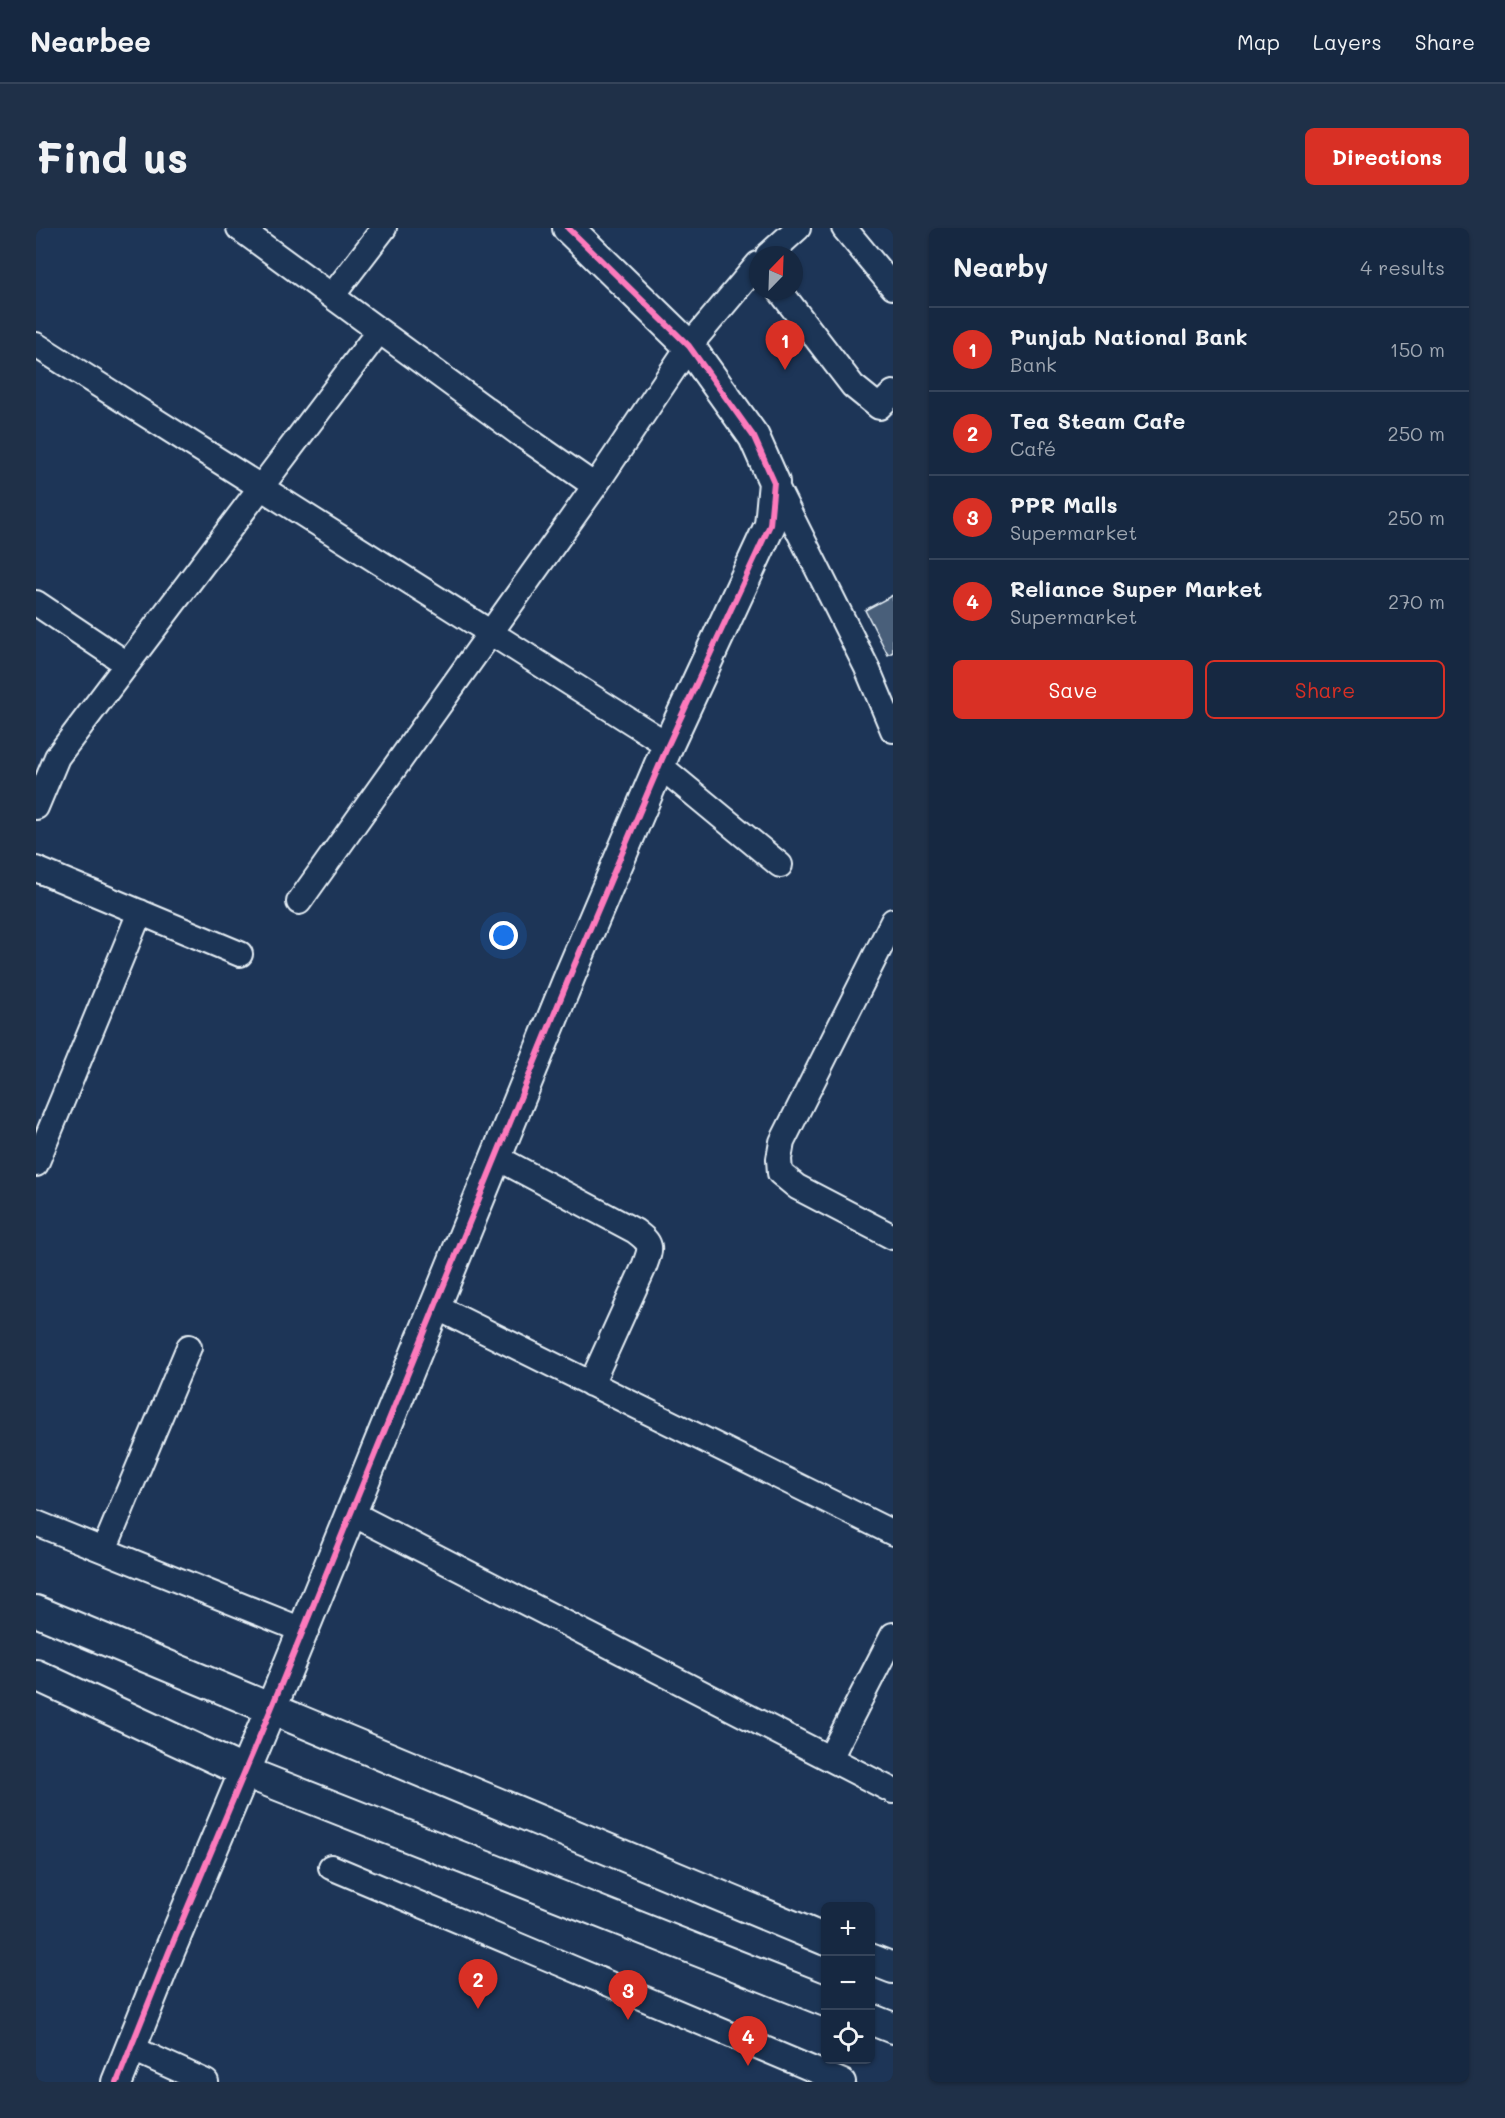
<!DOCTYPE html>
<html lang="en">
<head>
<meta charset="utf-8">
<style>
  :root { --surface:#162841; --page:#1f3048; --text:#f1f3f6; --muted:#9ea6b1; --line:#35445a; --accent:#d93025 }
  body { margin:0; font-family:Mali,sans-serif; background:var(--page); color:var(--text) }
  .controls { position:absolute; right:18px; bottom:18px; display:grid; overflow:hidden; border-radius:9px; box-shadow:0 2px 4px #0004 }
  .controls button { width:54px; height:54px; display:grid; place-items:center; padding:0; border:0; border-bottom:2px solid var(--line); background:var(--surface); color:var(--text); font:30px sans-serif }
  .compass { position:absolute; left:713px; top:18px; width:54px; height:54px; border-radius:50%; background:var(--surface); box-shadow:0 2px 4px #0004; rotate:23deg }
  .you { position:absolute; left:468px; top:708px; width:21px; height:21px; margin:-15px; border:4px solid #fff; border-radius:50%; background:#1a73e8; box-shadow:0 0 0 9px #1a73e833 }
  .badge { display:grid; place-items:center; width:39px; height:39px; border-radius:50%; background:var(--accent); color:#fff; font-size:20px; font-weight:700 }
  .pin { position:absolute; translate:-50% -50px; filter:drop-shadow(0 2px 3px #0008) }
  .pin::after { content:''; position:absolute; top:32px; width:21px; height:18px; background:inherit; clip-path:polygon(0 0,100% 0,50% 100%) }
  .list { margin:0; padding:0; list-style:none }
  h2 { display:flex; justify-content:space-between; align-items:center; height:78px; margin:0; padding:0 24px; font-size:26px }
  h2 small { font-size:20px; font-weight:400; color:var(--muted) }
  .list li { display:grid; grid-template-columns:39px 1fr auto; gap:18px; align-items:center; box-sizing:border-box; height:84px; padding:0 24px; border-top:2px solid var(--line) }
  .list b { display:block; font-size:22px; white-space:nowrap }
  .list p { margin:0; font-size:20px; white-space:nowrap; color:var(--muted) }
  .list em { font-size:20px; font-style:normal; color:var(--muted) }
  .actions { display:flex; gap:12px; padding:18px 24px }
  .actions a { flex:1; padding:14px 0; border:2px solid var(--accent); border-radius:9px; text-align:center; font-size:21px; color:var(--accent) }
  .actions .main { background:var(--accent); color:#fff }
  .icon { flex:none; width:33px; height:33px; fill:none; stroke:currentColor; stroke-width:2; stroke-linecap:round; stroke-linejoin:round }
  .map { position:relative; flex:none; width:857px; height:1854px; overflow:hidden; border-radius:9px }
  header { display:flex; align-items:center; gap:36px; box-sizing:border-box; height:84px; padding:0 30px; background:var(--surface); border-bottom:2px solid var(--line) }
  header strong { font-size:28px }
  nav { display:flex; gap:33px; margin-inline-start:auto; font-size:21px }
  .intro { display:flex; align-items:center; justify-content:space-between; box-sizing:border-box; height:144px; padding:0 36px }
  h1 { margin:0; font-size:42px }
  .button { padding:15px 27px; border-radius:9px; background:var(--accent); color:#fff; font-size:21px; font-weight:700 }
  main { display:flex; gap:36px; padding:0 36px }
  aside { flex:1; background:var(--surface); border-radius:9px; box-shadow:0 2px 4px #0004 }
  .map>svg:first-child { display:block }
</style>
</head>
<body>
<header>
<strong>Nearbee</strong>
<nav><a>Map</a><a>Layers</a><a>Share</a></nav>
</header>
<div class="intro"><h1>Find us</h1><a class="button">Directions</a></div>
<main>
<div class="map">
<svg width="857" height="1854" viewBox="0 0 857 1854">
  <rect width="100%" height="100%" fill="#1d3557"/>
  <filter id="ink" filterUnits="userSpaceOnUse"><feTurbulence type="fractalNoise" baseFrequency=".0167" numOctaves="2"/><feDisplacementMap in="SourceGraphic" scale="12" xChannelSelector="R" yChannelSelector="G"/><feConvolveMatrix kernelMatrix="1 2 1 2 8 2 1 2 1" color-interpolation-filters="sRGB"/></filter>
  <g filter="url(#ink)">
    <path fill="#495e7a" stroke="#e8f1f8" stroke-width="1.5" d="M857,367v57l-5,3 -23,-45z"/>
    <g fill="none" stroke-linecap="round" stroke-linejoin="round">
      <g stroke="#e8f1f8" stroke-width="28">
        <path id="minor" d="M203,0l281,206 75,52
          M808,0l49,59
          M732,27l30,-27
          M744,63l73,95 26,21 14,-14
          M296,68l52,-68
          M0,117l632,400
          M738,254l93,186 26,62
          M0,375l91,61
          M623,537l121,100
          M0,579l21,-50 322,-426
          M0,641l204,85
          M263,674l296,-416 94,-140 69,-82
          M857,693l-111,221 -3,17 1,14 17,14 96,50
          M460,929l139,74c17,13 17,15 9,36l-53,117
          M0,936l104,-252
          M400,1079l457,226
          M315,1285l542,278
          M0,1295l266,107
          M68,1322l85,-203
          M794,1530l63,-123
          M295,1639l512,215
          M95,1820l75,34"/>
      </g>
      <g stroke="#e8f1f8" stroke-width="34">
        <path id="tertiary" d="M0,1383l790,329
          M0,1447l209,97 581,229
          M834,1731l23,9
          M834,1791l23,9
          M81,1854l52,-130 102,-243 300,-736 97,-228 102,-220 4,-43 -20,-45 -65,-91 -121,-118"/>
      </g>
      <use href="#minor" stroke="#1d3557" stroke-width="24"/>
      <use href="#tertiary" stroke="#1d3557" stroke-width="30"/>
      <g stroke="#1d3557" stroke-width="10">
        <path id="cycleway" d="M81,1854l52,-130 102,-243 300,-736 97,-228 102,-220 4,-43 -20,-45 -65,-91 -121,-118"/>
      </g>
      <use href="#cycleway" stroke="#fd7abc" stroke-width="6"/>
    </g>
  </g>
</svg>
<div class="controls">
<button>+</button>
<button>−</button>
<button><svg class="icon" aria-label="locate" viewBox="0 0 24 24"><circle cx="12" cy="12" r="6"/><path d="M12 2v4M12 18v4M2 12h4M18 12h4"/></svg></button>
</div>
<svg class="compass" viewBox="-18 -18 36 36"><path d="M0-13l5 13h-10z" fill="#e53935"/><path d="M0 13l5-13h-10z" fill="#9ea6b1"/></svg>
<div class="you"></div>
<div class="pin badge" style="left:749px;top:142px">1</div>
<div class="pin badge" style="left:442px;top:1781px">2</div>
<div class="pin badge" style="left:592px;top:1792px">3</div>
<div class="pin badge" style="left:712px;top:1838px">4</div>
</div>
<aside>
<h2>Nearby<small>4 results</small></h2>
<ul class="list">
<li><span class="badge">1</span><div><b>Punjab National Bank</b><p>Bank</p></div><em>150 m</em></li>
<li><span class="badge">2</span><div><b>Tea Steam Cafe</b><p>Café</p></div><em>250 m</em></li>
<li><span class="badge">3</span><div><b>PPR Malls</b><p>Supermarket</p></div><em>250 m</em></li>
<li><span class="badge">4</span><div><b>Reliance Super Market</b><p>Supermarket</p></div><em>270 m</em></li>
</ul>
<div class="actions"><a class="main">Save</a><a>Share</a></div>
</aside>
</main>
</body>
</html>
